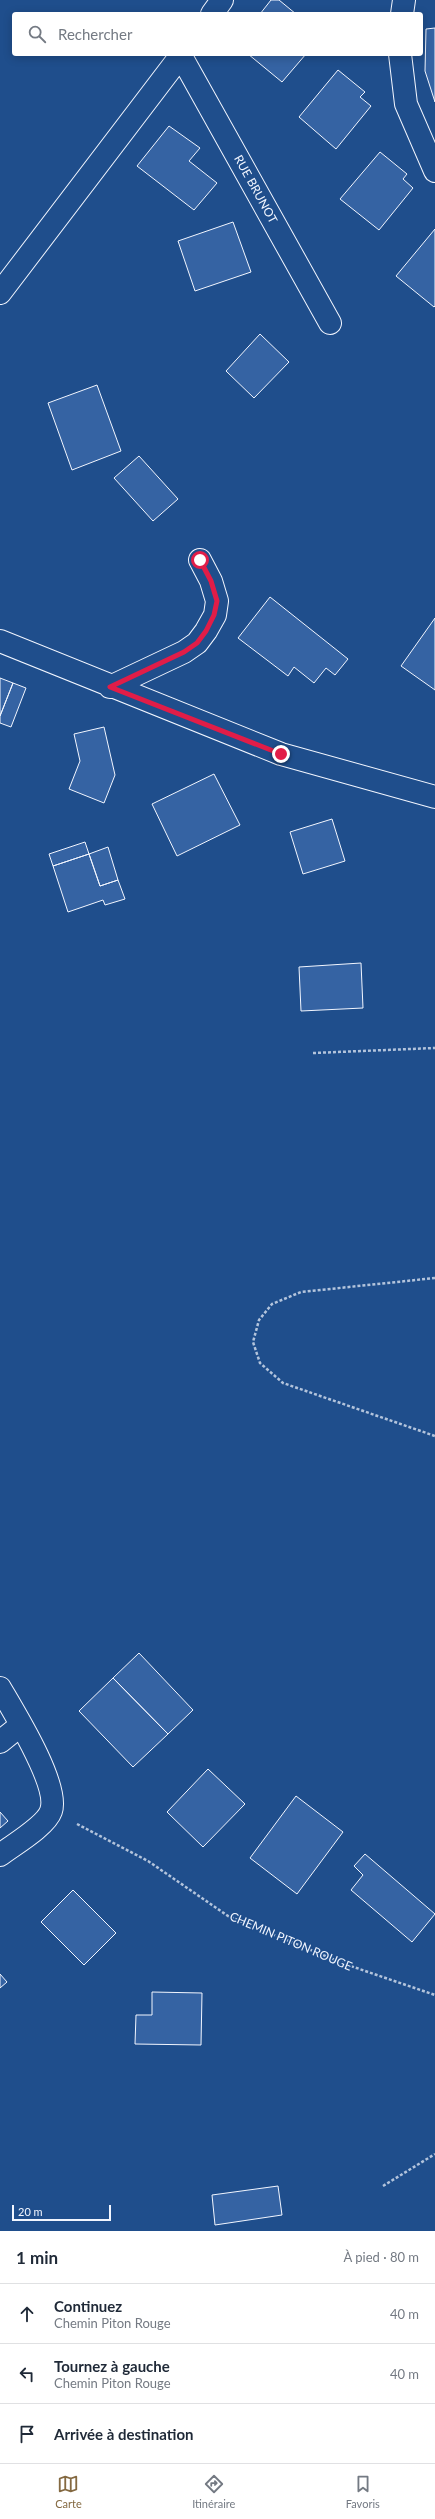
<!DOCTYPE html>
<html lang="fr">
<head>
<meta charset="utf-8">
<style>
  :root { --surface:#fff; --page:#f2f2f3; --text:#1f2937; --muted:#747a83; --line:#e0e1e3; --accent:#846941 }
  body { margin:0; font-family:Lato,sans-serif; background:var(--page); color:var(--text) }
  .scale { position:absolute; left:12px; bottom:10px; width:99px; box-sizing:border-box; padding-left:4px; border:2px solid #f2f6ff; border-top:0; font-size:11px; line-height:14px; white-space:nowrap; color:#f2f6ff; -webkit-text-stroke:3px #1f4e8c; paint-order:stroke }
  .stop { position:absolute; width:12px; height:12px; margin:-9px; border:3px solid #e11d48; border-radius:50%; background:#fff }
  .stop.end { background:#e11d48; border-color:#fff; box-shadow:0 1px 4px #0008 }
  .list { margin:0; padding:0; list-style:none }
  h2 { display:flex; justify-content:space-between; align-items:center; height:52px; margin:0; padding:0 16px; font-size:17px }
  h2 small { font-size:13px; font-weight:400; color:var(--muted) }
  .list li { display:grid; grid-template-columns:26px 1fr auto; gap:12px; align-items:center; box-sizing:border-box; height:60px; padding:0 16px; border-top:1px solid var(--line) }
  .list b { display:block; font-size:15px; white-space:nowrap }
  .list p { margin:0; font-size:13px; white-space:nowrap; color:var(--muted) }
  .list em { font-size:13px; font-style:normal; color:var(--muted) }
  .icon { flex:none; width:22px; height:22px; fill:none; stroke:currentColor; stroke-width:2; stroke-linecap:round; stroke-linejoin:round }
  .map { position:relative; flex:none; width:435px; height:2231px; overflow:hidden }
  .search { position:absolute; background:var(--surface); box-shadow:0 2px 10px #0003; left:12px; right:12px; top:12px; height:44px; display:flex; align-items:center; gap:10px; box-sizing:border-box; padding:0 14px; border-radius:4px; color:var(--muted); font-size:15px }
  .sheet { height:232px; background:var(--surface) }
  nav { display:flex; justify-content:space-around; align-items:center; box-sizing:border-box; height:56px; border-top:1px solid var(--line); background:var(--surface); font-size:11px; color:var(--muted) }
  nav a { display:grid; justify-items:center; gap:2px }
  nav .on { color:var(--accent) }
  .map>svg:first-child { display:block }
</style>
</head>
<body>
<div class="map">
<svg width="435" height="2231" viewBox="0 0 435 2231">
  <rect width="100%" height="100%" fill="#1f4e8c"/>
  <path fill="#3563a3" stroke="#f2f6ff" d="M271,0h8l17,14h-36z
    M435,28v74l-10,-31 1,-42z
    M248,54h58l-24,28z
    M338,70l27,22 -5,5 11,9 -35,43 -37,-32z
    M169,126l31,22 -11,13 28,22 -23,27 -57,-44z
    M380,152l27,22 -4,5 10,9 -34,42 -39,-31z
    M233,222l18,50 -56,19 -17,-50z
    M435,229v77l-1,1 -38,-31z
    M260,334l29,28 -35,36 -28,-27z
    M97,385l24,66 -49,19 -24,-67z
    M139,456l39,43 -25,22 -39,-43z
    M270,597l78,62 -13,16 -9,-7 -12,15 -20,-16 -6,9 -50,-38z
    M435,618v72l-34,-24z
    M0,678l13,5 -13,33z
    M13,683l13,5 -15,39 -11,-4v-7z
    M104,727l11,48 -11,28 -35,-14 11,-28 -6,-27z
    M214,774l26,51 -63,31 -25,-52z
    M332,819l13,42 -42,13 -13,-42z
    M85,842l4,12 -36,12 -4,-12z
    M108,847l10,33 -18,6 -11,-32z
    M89,854l11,32 18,-6 7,19 -20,6 -2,-5 -35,12 -15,-46z
    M361,963l2,45 -62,3 -2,-44z
    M139,1653l54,57 -25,24 -55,-56z
    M113,1678l55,56 -35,33 -54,-56z
    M208,1769l37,35 -42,43 -36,-35z
    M296,1796l47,36 -46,62 -47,-36z
    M0,1812l8,9 -8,7z
    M365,1854l70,60 -23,28 -61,-52 12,-15 -9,-9z
    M73,1890l43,43 -32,32 -43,-43z
    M0,1974l7,8 -7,6z
    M152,1992l50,1 -1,52 -66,-1 1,-29h16z
    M278,2186l4,29 -67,10 -3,-30z"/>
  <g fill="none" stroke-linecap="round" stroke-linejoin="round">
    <g stroke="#f2f6ff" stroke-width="24">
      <path id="street" d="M212,14l10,-14
        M402,14l2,-14
        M400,54l6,50 29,67
        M181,56l149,267
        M0,293l182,-239
        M0,641l281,113 154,43
        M110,687l74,-35 13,-9 9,-12 9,-16 2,-14 -6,-20 -11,-21
        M0,1688c14,24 60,98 51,123 -5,15 -38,34 -51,44
        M0,1742l21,-17"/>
    </g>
    <path stroke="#b3c4dc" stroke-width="2.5" stroke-dasharray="3 2" stroke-linecap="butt" d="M313,1053l122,-5
      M435,1278l-134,14 -29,12 -13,16 -6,22 7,21 23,20 152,53
      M77,1824l71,37 80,55 117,48 90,31
      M383,2186l52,-32"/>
    <use href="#street" stroke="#1f4e8c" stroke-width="22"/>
  </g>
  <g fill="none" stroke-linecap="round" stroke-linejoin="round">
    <path stroke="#e11d48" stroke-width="5" d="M200,560l11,21 6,20 -3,14 -8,16 -9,12 -13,9 -74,35 171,67"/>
  </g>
  <g text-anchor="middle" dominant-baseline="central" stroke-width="3" stroke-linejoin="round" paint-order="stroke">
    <g font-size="12" fill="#f2f6ff" stroke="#1f4e8c">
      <text transform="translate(256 189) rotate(61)">RUE BRUNOT</text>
      <text transform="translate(291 1941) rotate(23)">CHEMIN PITON ROUGE</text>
    </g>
  </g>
</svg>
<div class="scale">20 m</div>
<div class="stop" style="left:200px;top:560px"></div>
<div class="stop end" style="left:281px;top:754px"></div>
<div class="search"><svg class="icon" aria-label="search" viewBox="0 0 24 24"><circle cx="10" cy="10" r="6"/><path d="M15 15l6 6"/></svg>Rechercher</div>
</div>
<section class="sheet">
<h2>1 min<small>À pied · 80 m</small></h2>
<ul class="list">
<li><svg class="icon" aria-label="ahead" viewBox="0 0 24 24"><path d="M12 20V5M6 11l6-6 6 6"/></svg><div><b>Continuez</b><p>Chemin Piton Rouge</p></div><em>40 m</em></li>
<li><svg class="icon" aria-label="left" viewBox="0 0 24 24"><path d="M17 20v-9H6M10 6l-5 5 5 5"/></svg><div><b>Tournez à gauche</b><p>Chemin Piton Rouge</p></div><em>40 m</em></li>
<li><svg class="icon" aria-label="arrive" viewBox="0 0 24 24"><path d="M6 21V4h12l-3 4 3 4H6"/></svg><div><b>Arrivée à destination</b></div></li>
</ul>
</section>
<nav>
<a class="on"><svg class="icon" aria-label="map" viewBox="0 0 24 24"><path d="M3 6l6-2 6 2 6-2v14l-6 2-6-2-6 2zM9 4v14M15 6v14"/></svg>Carte</a>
<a><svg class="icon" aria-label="directions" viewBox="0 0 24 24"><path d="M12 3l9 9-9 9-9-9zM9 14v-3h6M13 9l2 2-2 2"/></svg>Itinéraire</a>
<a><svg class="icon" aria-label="saved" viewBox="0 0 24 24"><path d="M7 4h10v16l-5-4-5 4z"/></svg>Favoris</a>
</nav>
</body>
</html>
